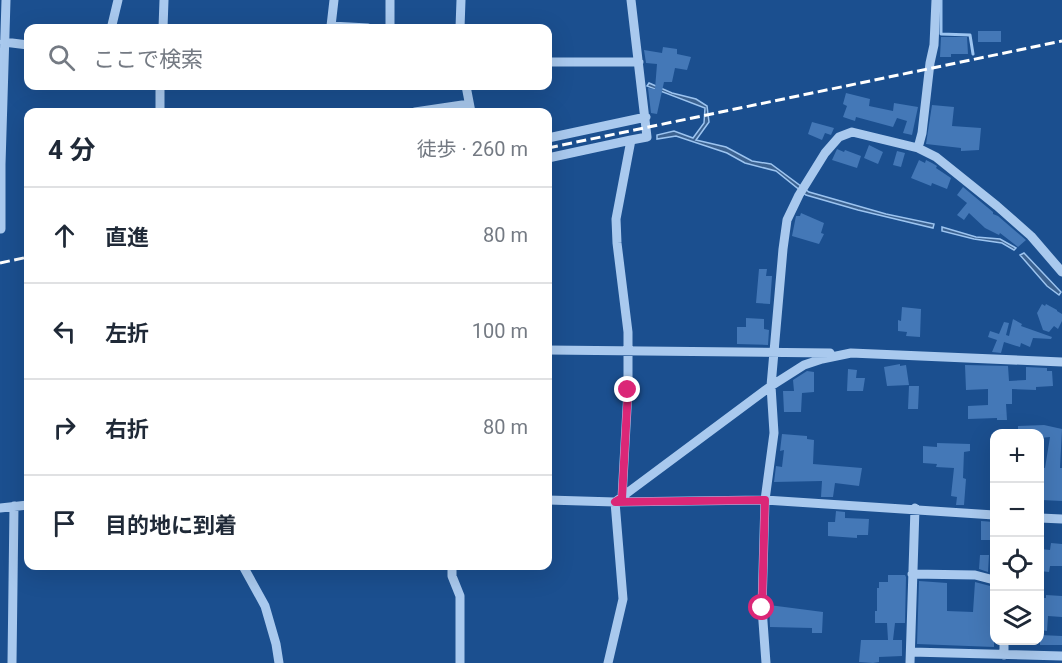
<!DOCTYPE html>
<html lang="ja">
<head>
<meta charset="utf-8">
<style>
  :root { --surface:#fff; --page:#f2f2f3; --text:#1f2937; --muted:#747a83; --line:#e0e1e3 }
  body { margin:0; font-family:Roboto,"Noto Sans JP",sans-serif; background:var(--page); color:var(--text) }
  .controls { position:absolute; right:18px; bottom:18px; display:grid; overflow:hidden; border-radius:12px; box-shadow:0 6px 24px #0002 }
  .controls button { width:54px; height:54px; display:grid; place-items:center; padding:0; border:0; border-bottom:2px solid var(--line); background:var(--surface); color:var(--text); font:30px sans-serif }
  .stop { position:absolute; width:18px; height:18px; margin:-14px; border:4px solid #db2777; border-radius:50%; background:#fff }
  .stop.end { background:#db2777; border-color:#fff; box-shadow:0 2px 6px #0008 }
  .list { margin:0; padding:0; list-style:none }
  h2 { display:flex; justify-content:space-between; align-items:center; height:78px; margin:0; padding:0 24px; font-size:26px }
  h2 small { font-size:20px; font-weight:400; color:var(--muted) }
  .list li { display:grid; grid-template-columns:39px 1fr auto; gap:18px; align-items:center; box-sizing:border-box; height:96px; padding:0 24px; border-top:2px solid var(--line) }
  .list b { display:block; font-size:22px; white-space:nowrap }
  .list em { font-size:20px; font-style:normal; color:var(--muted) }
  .icon { flex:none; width:33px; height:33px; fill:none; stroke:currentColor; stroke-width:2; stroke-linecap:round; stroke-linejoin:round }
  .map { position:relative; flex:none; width:1062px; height:663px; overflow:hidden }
  .search { position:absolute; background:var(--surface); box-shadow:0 6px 24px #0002; left:24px; top:24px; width:528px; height:66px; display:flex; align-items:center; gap:15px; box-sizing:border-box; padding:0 21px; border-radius:12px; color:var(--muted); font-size:22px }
  .panel { position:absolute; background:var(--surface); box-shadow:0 6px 24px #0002; left:24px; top:108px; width:528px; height:462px; border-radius:12px }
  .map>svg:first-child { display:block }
</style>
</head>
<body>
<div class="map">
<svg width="1062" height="663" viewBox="0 0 1062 663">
  <rect width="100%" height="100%" fill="#1b4f8f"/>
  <path fill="#3c6290" stroke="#9cc4f0" stroke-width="1.5" d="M649,83l23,10 24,6 11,7 2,16 -13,18 30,7 26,14 19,3 38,28 77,22 48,10 -1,4 -75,-18 -52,-15 -30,-24 -31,-8 -18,-10 -51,-17 -19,3v-4l17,-4 19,7 11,-15 1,-15 -58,-22z
    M942,227l34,10 24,2 16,9 -2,2 -12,-7 -28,-4 -32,-8z
    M1024,253l37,39 -2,3 -12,-9 -27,-31z"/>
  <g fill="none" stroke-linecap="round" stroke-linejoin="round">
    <path stroke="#9cc4f0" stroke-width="3" d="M941,0v34l29,1 3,19"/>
  </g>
  <path fill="#4478b7" d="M978,31h23v11h-23z
    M941,37h26l1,17h-17v3h-11z
    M663,47l14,2v5l14,3 -4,13 -12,-2 -3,14h-8l-7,32 -6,-1 -3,-25 7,1 2,-25 -11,-1 -2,-13 18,3z
    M846,93l24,6 -1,7 24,5 1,-8 24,4 -6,28 -9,-2 4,-12 -10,-3 -4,9 -37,-10 -1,4 -12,-4 4,-11 -4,-2z
    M932,105l22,2 -2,19 29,2 -2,22 -18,1v-3l-35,-4z
    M812,122l22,6 -3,7 -6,-2 -3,7 -14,-6z
    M869,145l14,7 -5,12 -14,-6z
    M837,149l7,3 1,-2 16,6 -4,12 -25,-8z
    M897,151l8,2 -4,14 -8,-2z
    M919,160l6,3 1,-3 6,3 5,3 -1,2 15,10 -4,11 -15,-6 -1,3 -20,-8z
    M963,187l30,25v2l5,2 28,24 -8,7 -18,-14 -1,2 -14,-7 -16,-15 -5,7 -7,-5 10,-12 -10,-8z
    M801,213l23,10 -3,10 3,1 -5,10 -27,-8 4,-20h4z
    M759,269h8l-1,7h6l-2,28 -14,-1z
    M1042,304l3,2 1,-2 11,6v1l5,3v7l-4,8 -4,-3 -5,6 -6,-2 -6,-17z
    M902,307l19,2 -1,28 -14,-1 1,-4 -9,-1v-11l3,1z
    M746,318l18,1v10l5,1 -1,15 -31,-1v-17h9z
    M1013,319l9,5 -1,2 31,11 -1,2 -18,-1 -3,9 -9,-4 -1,4 -16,-5 -3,11 -9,-1 5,-12 -9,-3 2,-6 9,3 5,-12 5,1 -3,12 3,1z
    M900,364v2l6,-1 3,20 -22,1 -3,-19z
    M965,365l43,1 1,15 17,-1v-13l21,1v3h5l1,15 -17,1v3l-24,-1v15h-6l1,16h-10v-2l-29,1v-13l20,-1v-16l-22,1z
    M848,369l9,1 -1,8h9l-2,13h-16z
    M807,371l7,1v20l-12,1 -1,19h-17l-1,-21h11l-1,-11z
    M909,386h10l-1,23h-10z
    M1044,425l18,4 -2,39h2v33l-21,-1 1,-19h-2v-14l5,1 5,-31 -10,1v-4h-22v-8z
    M782,434l25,2v3l7,1 -1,24 49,4 -3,18 -24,-3 -2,14h-12l1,-16 -48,1 2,-16 6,1 2,-17 -4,1z
    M937,443l33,1v7l-6,1 -1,26 3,1 -2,26h-8l1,-8 -6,-1 3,-28 -18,-1 1,-3 -14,-1v-17l14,1z
    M836,511l9,1v6l24,1 -1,16h-11v3l-29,-2v-14h7z
    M981,521l13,1v14h-2v4h-11z
    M1051,543l11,1v22h-12l-1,6 -9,-1 1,-22 9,1z
    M980,555h9l-1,17 -9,-3z
    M888,575h17l1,2 -1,46h-10l-2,17h9v16l-23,1v5l-6,1 -14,-1 2,-22h27l-1,-17h-12v-12h2v-23h2v-6h9z
    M919,581l28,2v28l26,1 2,-30 19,5 -3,22 3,3v35l-77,-3z
    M1046,595l16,1v21l-14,-1 -1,15 -7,-1v-32h6z
    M769,605l54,7 -1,21h-10v-5l-42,-1z
    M1040,635l22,1v9h-22z"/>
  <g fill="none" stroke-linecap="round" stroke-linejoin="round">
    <path stroke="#a9c9ee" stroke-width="9" d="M334,0l-3,26 37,2
      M112,25l6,-25
      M163,28l1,-28
      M390,28v-28
      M460,28l1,-28
      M4,42l24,3
      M548,62h91
      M160,86v26
      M466,86l5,26
      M415,112l54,-8
      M548,138l98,-21
      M918,148l4,-15 8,-70 4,-18 2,-45
      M548,158l83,-18
      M1,229v-65l5,-164
      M548,350l282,3
      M622,498l6,-108v-58l-11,-89 -1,-24 15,-79 16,-3 -16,-137
      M548,500l67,2 150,-2 229,15
      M615,502l156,-116 33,-21 18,-6 29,-6 211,9
      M0,508l28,-3
      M1040,518l22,1
      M243,566l22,40 11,38 3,19
      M452,566v10l8,20v67
      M912,574l63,1 19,5
      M911,652l151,4
      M1004,655v-15
      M12,663l2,-157
      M608,663l15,-64 -8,-97
      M766,663l-4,-55 3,-108 9,-67 -3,-47 12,-137 4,-29 12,-25 26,-42 14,-16 13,-5 66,16 18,9 61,49 34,30 31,36
      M910,663l5,-155"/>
    <path stroke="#fff" stroke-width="3" stroke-dasharray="10 4.5" stroke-linecap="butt" d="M548,148l514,-107
      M0,263l28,-6"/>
  </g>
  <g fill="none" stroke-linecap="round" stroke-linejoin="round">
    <path stroke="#db2777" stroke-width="8" d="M628,390l-6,108 -7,4 150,-2 -3,108"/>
  </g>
</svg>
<div class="controls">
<button>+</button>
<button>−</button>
<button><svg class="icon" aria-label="locate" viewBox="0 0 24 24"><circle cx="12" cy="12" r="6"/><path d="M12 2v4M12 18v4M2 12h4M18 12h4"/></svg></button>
<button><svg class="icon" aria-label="layers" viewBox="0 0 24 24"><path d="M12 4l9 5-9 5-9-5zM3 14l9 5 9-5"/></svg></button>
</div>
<div class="stop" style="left:762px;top:608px"></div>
<div class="stop end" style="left:628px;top:390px"></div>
<div class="search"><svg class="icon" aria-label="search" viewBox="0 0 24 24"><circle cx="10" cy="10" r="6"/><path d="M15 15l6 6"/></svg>ここで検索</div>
<section class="panel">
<h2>4 分<small>徒歩 · 260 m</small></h2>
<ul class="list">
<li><svg class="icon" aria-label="ahead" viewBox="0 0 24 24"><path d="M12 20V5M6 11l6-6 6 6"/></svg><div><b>直進</b></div><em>80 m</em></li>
<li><svg class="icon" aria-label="left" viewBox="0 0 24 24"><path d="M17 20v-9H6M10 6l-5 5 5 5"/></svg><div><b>左折</b></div><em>100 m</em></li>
<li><svg class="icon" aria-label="right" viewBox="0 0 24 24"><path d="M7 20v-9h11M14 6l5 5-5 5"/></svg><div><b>右折</b></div><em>80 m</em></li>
<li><svg class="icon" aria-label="arrive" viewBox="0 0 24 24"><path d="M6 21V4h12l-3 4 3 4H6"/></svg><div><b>目的地に到着</b></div></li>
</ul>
</section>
</div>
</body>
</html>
